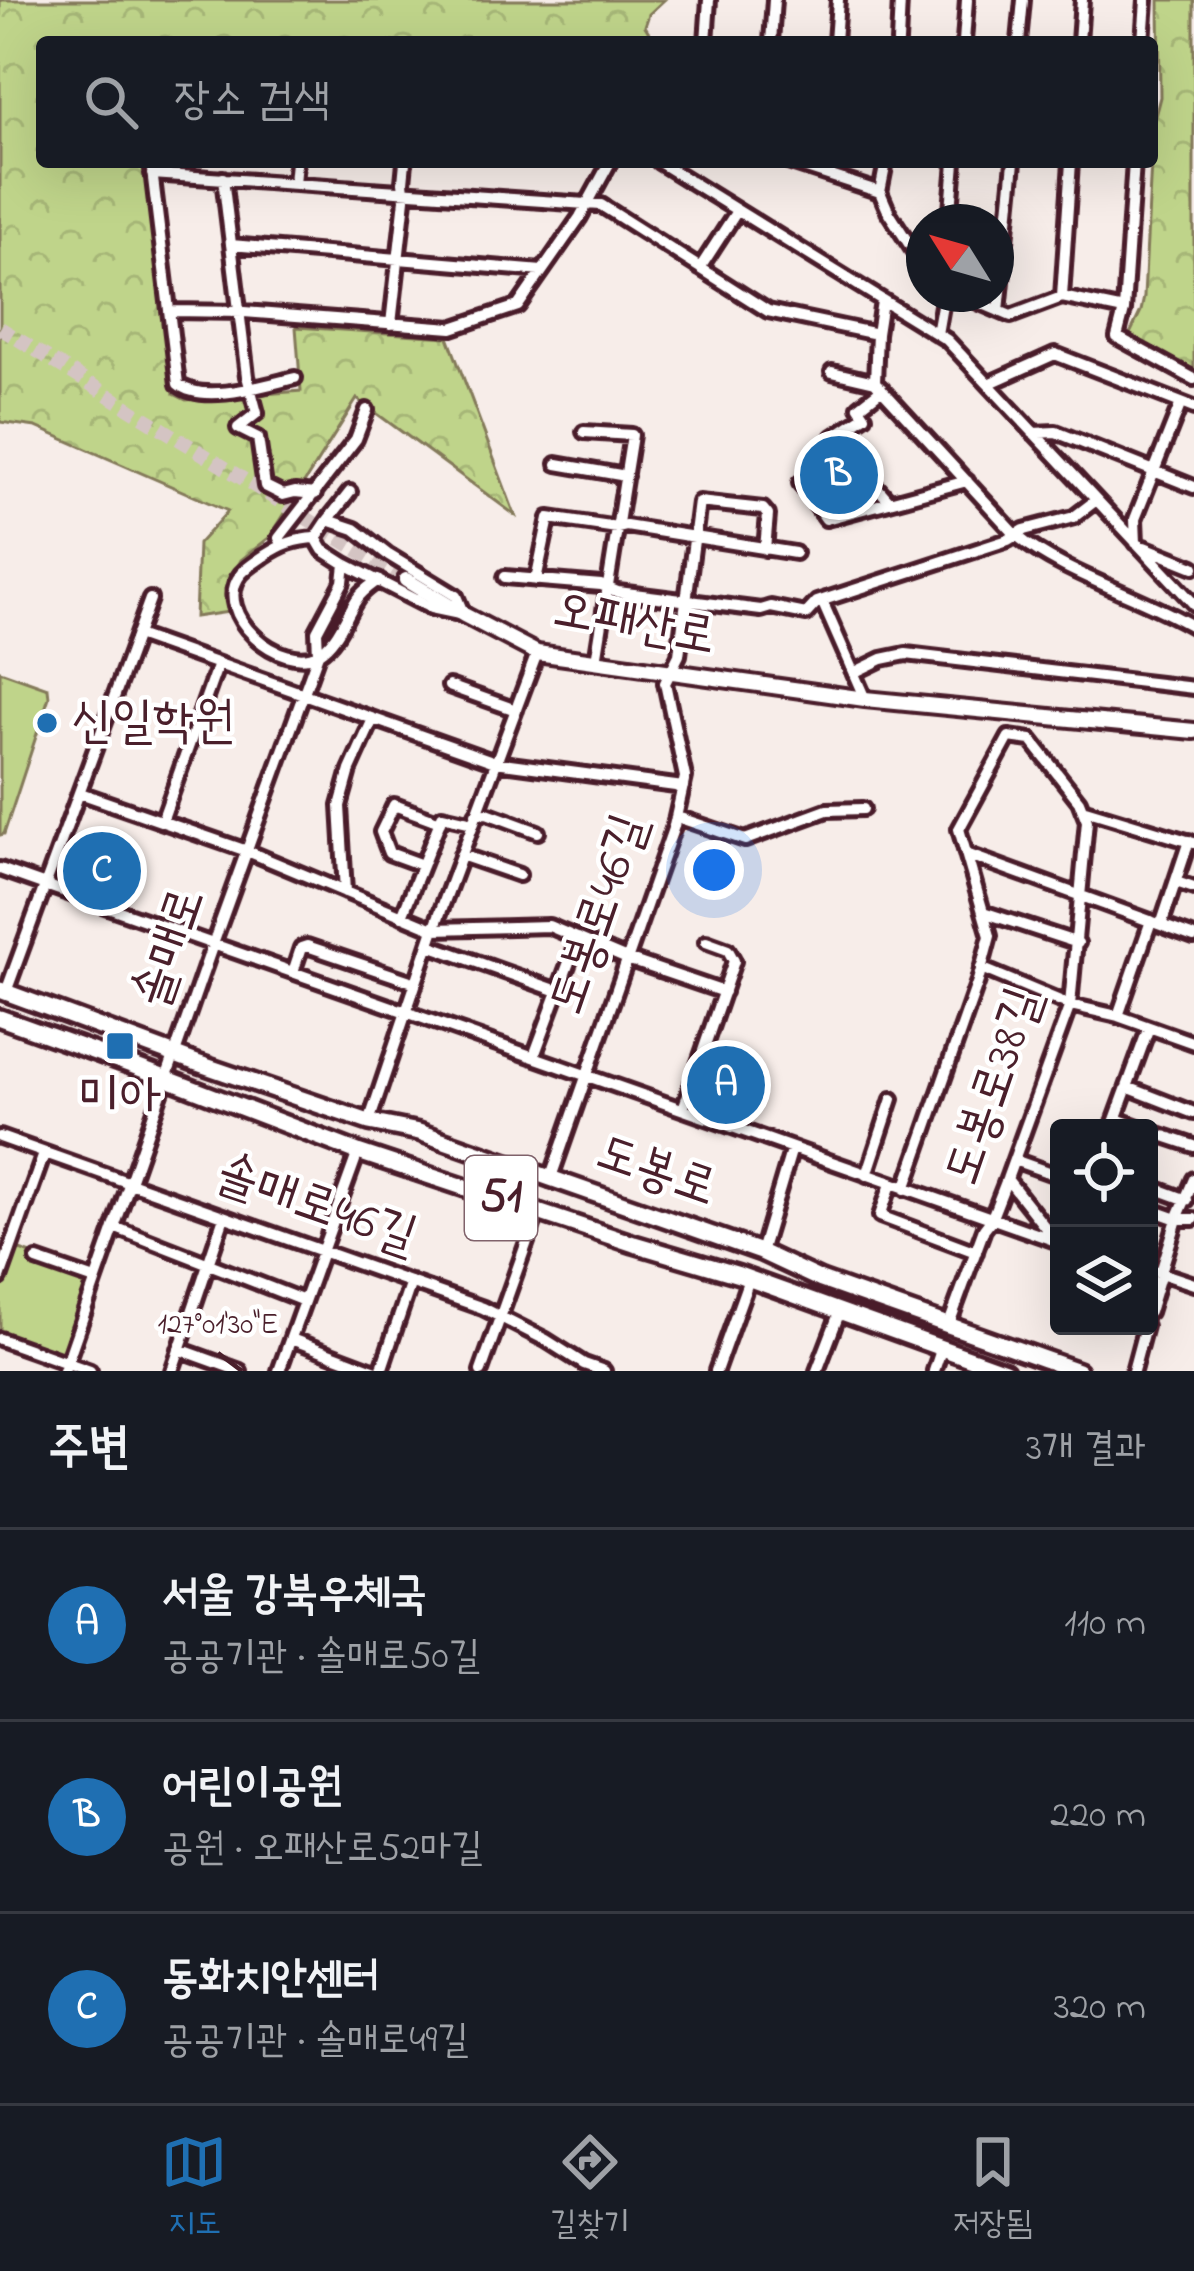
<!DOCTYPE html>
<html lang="ko">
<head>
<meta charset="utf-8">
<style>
  :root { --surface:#171b24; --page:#20242c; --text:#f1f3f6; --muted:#9ea1a6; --line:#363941; --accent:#1f6fb2 }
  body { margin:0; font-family:"Indie Flower","Poor Story",sans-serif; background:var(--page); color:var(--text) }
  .controls { position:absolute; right:36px; bottom:36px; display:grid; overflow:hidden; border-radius:12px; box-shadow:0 12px 48px #0002 }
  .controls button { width:108px; height:108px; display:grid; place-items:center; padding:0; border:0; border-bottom:3px solid var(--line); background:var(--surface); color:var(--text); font:60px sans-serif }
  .compass { position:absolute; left:906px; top:204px; width:108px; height:108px; border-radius:50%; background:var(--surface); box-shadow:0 12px 48px #0002; rotate:307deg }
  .you { position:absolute; left:714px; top:870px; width:42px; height:42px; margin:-30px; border:9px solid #fff; border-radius:50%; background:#1a73e8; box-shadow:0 0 0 18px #1a73e833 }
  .badge { display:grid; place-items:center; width:78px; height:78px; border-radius:50%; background:var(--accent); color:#fff; font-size:39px; font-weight:700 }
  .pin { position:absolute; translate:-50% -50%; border:6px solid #fff; box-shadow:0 3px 12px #0006 }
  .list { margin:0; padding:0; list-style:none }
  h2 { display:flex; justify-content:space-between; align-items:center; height:156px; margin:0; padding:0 48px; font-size:51px }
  h2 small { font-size:39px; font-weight:400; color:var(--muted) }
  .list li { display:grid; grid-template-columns:78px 1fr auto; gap:36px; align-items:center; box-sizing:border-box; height:192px; padding:0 48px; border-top:3px solid var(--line) }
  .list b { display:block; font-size:45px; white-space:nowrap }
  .list p { margin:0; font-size:39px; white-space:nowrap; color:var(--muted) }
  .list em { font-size:39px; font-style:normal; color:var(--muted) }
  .icon { flex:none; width:66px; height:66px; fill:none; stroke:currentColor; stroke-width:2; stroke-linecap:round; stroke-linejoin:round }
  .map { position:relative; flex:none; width:1194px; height:1371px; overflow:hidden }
  .search { position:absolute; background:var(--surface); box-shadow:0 12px 48px #0002; left:36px; right:36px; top:36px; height:132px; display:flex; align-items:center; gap:30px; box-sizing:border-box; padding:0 42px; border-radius:12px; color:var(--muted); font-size:45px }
  .sheet { height:732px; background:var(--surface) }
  nav { display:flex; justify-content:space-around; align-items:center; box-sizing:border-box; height:168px; border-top:3px solid var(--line); background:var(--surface); font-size:33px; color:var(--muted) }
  nav a { display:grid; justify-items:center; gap:6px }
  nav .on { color:var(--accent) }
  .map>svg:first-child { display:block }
</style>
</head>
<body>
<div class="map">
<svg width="1194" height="1371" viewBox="0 0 1194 1371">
  <defs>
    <pattern id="forest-crowns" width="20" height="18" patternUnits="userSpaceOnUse" patternTransform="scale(3)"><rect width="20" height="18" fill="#bfd48a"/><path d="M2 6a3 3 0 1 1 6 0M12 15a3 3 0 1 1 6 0" fill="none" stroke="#a6b677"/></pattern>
  </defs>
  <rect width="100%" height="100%" fill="#f7ede9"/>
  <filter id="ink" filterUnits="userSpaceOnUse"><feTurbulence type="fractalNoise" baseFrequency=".00833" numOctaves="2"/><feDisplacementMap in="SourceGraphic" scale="24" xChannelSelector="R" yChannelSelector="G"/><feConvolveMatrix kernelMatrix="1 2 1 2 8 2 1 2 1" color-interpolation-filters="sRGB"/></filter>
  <g filter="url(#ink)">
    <path fill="url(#forest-crowns)" stroke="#847a5a" stroke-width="3" d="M0,0h664l-15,14 -4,12 10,16h-613v120h103l29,232 12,6 115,-9 -5,-64 152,10 67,178 -158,-116 -87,138 -29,23 -16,29 4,23 -34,5 3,-73 30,-33 -192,-84 -36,-5z
      M1159,0h35v378l-66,-40 13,-27 3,-14 9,-173 7,-27z"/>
    <path fill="#bfd48a" stroke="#847a5a" stroke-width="3" d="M838,443l52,59 -63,17 -23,-29 13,-29z
      M0,671l48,17 1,9 -45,137 -4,1z
      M11,1247l85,29 -30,87 -66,-24v-61z"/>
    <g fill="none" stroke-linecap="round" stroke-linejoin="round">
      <path stroke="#d4c4c3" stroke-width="14" stroke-dasharray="14 7" stroke-linecap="butt" d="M0,328l406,252"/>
      <g stroke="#4a1f2b" stroke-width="20">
        <path id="street" d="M706,42l3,-42
          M771,42l3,-42
          M835,42l3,-42
          M898,42l2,-42
          M964,42l3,-42
          M1019,42l4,-42
          M1079,42l3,-42
          M1143,42l3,-42
          M151,162l27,222c25,21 87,1 117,-6
          M659,162l288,178 247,264
          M788,162l92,30 9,21 35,54
          M1134,162l-10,148 -7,27 77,42
          M152,174l449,31 167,106 109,23
          M223,178l24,198 10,37 -19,15 20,10 7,48 18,9 12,-3 20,2
          M294,183l2,-21
          M880,192l6,-30
          M950,222l5,-60
          M231,245l311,26
          M700,268l37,-57
          M959,294l52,22 51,-19 62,13
          M1062,297l9,-135
          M169,311l75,1 208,16 66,-22 62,-89 30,-55
          M999,311l15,-149
          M391,324l14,-125 -2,-17 2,-20
          M937,334l7,-40
          M832,372l43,10
          M875,382l141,153c46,39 124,60 178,92
          M875,382l2,-48 5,-33
          M988,384l67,-30 139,54
          M882,389l-23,18 6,9 -32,21 57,65
          M584,432l48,3 -36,226
          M1033,433l23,-1 138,55
          M557,464l69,12
          M800,483l26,36 141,-38
          M328,520l27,9 32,25 69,42 8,19 -33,-7 -86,-44 -22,-14 -7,-12z
          M328,520l22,-28
          M316,538c-21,1 -34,6 -52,18 -7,5 -17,11 -23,18 -31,39 41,101 78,79 19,-12 26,-36 38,-54 5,-8 13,-13 21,-19
          M1136,543l-1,-24 46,-116
          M283,545l-4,-7 77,-99 11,-29
          M1144,547l50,20
          M505,577l96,8 17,7 143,18 10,-3 35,7 11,-12 191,-62 16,-10 50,-13 21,-16
          M536,580l13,-62 68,10 9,-2 169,27
          M822,601l43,98
          M137,635l358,127 188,25
          M855,672l27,-13 24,-5 288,34
          M449,686l67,24
          M80,793l167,58 187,78 115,-3 78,33 97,33
          M1082,809l112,34
          M476,814l11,-1 51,19
          M677,817l68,23 82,-30 36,-1
          M162,821l56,-157
          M966,854l228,83
          M461,855l58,20
          M422,865l-33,-12 -8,-21 13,-27 46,17
          M0,869l1059,373
          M1176,882l18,6
          M345,892l-5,-86 10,-36 23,-51
          M983,912l95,31
          M402,916l40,-100 31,7
          M1161,925l28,-84
          M429,945l129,46
          M981,968l89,37 48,11 76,27
          M293,972l8,-24 6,-2 109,37
          M6,992l144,-393
          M1118,1016l33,-95
          M534,1056l44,-118
          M1127,1087l67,26
          M683,1109l51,-148 -6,-11 -22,-8
          M1116,1119l25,9
          M369,1122l65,-193 103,-276
          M1112,1128l37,-101
          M1149,1131l45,15
          M0,1137l483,171 63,32 38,24 20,7
          M1014,1160l45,16
          M867,1175l25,-76
          M1007,1179l49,62
          M550,1180l124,-354 11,-49 -20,-94 14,-28 20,-153 64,7 5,6 -3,34
          M891,1184l-11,32 96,36
          M1149,1186l38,14
          M905,1189l73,-208 12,-45 -31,-107 50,-92 22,3 48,61 8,20 -17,184 -63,174 -16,41 -7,9 -35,95
          M1149,1209l28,10h17
          M114,1227l190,74
          M761,1252l31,-104
          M37,1260l58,20
          M1149,1269l45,15
          M0,1278l44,-124
          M1149,1312l28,-93 17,-40
          M0,1339l90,32
          M291,1339l85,32
          M179,1349l61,22
          M64,1371l149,-427 105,-290 -1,-23 26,-49 2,-18
          M172,1371l52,-154
          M279,1371l79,-219
          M381,1371l30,-89
          M481,1371l57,-160
          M716,1371l33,-92
          M817,1371l23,-60
          M934,1371l8,-24
          M1133,1371l12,-45"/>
      </g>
      <g stroke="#4a1f2b" stroke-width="22">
        <path id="secondary" d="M406,580l58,35 73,38 328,46 329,32"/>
      </g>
      <g stroke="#4a1f2b" stroke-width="24">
        <path id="primary" d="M0,990l197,73 172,59 50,10 342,120 60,28 257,91
          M0,1018l131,47 227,87 276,92 105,31 266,96"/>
      </g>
      <use href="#street" stroke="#fff" stroke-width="10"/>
      <use href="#secondary" stroke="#fff" stroke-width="14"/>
      <use href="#primary" stroke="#fff" stroke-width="15"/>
    </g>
  </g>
  <path fill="none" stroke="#4a1f2b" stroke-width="4.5" d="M218,1353l24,18"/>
  <g fill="#1f6fb2" stroke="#fff" stroke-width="4.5">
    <circle cx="47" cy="723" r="12"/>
    <rect x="105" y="1031" width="30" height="30" rx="6"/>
  </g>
  <g text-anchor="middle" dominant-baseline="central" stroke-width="9" stroke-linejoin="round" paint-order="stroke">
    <rect fill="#fff" stroke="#80626b" stroke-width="3" x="465" y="1156" width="72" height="84" rx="9"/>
    <g font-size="48" font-weight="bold" fill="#4a1f2b">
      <text x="501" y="1198">51</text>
    </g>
    <g font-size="51" fill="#4a1f2b" stroke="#fff">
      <text transform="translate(634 625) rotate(10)">오패산로</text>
      <text transform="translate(600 915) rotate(-71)">도봉로46길</text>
      <text transform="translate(171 948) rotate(-71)">솔매로</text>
      <text transform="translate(995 1087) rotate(-71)">도봉로38길</text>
      <text transform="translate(656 1172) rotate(19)">도봉로</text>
      <text transform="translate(316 1207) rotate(19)">솔매로46길</text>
    </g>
    <g font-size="51" fill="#4a1f2b" stroke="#fff" text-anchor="start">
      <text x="71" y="723">신일학원</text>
      <text x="120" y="1099" text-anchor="middle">미아</text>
    </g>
  </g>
  <g font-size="30" text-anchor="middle" fill="#4a1f2b" stroke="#fff" stroke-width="9" stroke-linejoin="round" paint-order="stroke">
    <text x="218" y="1333">127°01'30"E</text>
  </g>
</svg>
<div class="controls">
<button><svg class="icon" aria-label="locate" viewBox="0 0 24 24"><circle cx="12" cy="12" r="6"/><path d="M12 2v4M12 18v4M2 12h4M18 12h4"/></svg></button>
<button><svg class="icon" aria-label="layers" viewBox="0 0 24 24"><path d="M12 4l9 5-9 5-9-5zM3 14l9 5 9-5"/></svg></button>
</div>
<svg class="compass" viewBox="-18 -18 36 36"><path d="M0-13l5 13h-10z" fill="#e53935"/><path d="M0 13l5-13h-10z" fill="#9ea1a6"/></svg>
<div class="you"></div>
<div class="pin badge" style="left:726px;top:1085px">A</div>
<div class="pin badge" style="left:839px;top:475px">B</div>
<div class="pin badge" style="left:102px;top:871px">C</div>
<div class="search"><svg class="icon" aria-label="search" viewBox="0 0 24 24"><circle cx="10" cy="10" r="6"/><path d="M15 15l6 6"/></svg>장소 검색</div>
</div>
<section class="sheet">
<h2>주변<small>3개 결과</small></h2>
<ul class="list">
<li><span class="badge">A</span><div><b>서울 강북우체국</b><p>공공기관 · 솔매로50길</p></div><em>110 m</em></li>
<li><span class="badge">B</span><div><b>어린이공원</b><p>공원 · 오패산로52마길</p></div><em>220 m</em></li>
<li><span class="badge">C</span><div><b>동화치안센터</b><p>공공기관 · 솔매로49길</p></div><em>320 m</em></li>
</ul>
</section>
<nav>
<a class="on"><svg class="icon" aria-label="map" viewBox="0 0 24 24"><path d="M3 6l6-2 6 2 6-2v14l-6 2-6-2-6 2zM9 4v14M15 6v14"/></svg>지도</a>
<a><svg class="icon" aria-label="directions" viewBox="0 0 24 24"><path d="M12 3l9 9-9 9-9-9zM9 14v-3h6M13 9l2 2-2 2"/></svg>길찾기</a>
<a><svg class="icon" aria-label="saved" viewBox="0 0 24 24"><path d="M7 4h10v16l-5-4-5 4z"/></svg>저장됨</a>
</nav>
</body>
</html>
